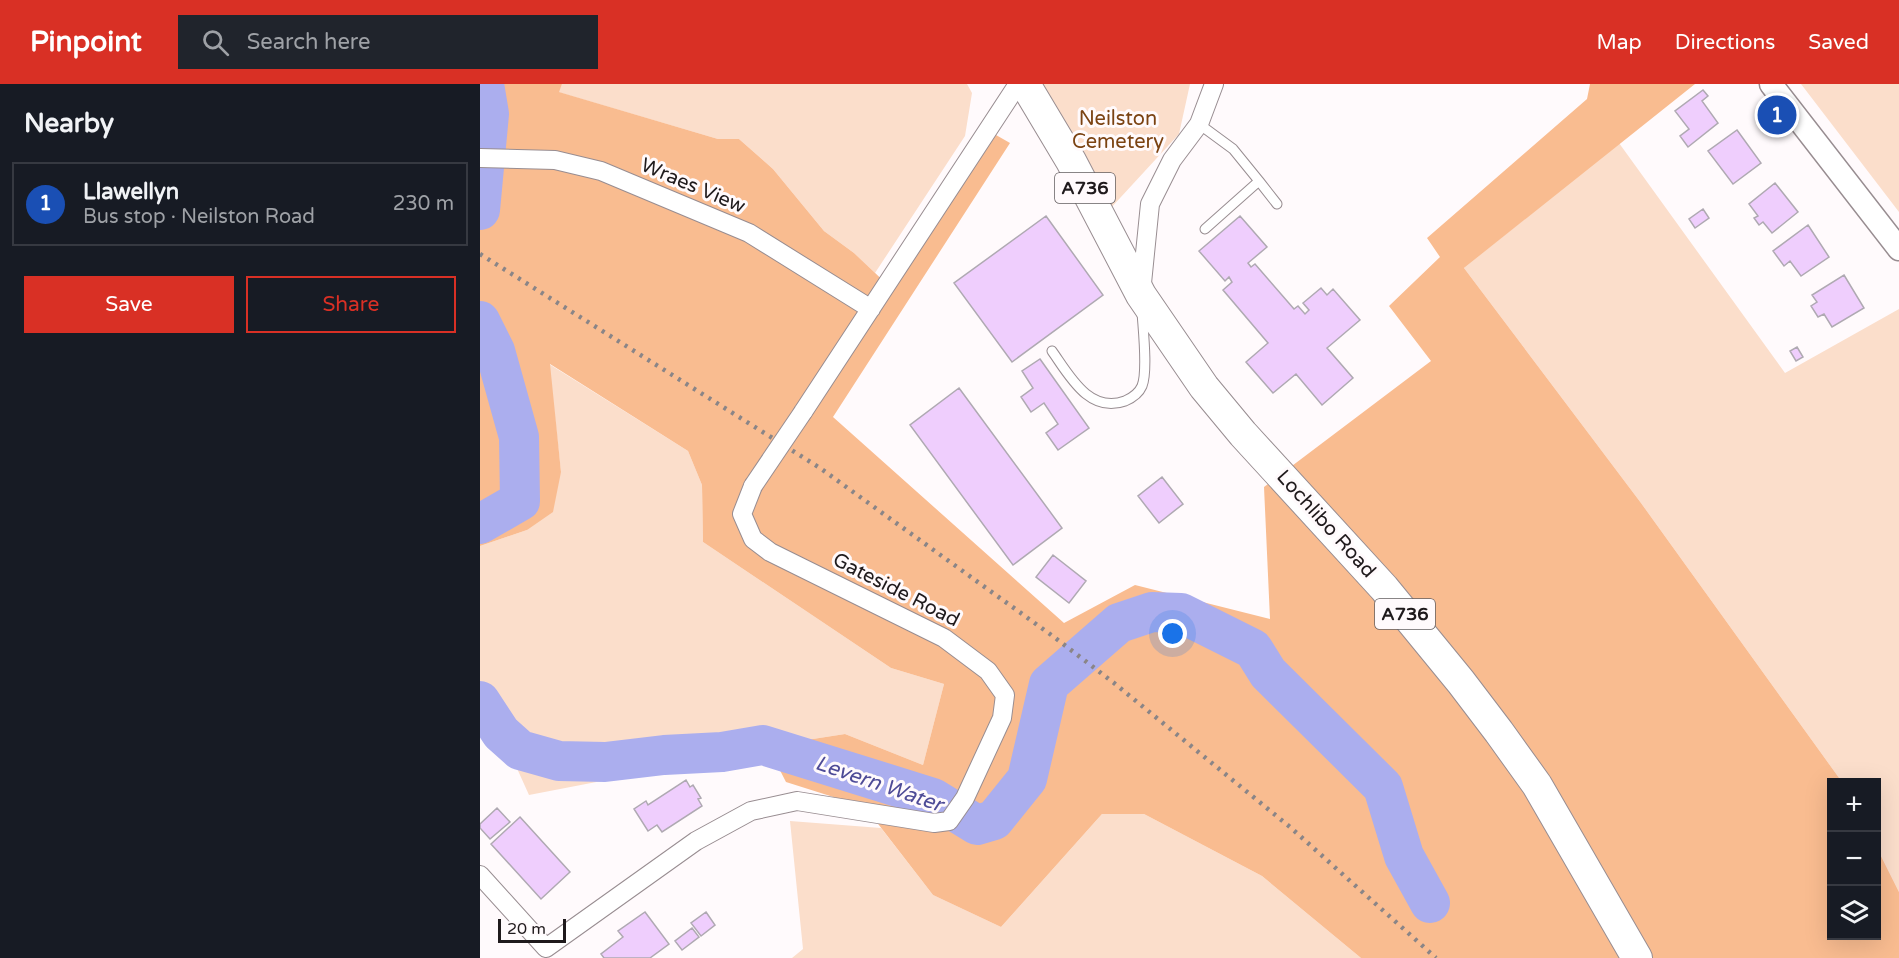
<!DOCTYPE html>
<html lang="en">
<head>
<meta charset="utf-8">
<style>
  :root { --surface:#171b24; --page:#20242c; --text:#f1f3f6; --muted:#9ea1a6; --line:#363941; --accent:#d93025 }
  body { margin:0; font-family:"Varela Round",sans-serif; background:var(--page); color:var(--text) }
  .controls { position:absolute; right:18px; bottom:18px; display:grid; overflow:hidden; border-radius:0px; box-shadow:0 6px 24px #0002 }
  .controls button { width:54px; height:54px; display:grid; place-items:center; padding:0; border:0; border-bottom:2px solid var(--line); background:var(--surface); color:var(--text); font:30px sans-serif }
  .scale { position:absolute; left:18px; bottom:15px; width:68px; box-sizing:border-box; padding-left:6px; border:3px solid #1f1a1c; border-top:0; font-size:16px; line-height:21px; white-space:nowrap; color:#1f1a1c; -webkit-text-stroke:4px #fffafc; paint-order:stroke }
  .you { position:absolute; left:693px; top:550px; width:21px; height:21px; margin:-15px; border:4px solid #fff; border-radius:50%; background:#1a73e8; box-shadow:0 0 0 9px #1a73e833 }
  .badge { display:grid; place-items:center; width:39px; height:39px; border-radius:50%; background:var(--accent); color:#fff; font-size:20px; font-weight:700 }
  .pin { position:absolute; translate:-50% -50%; border:3px solid #fff; box-shadow:0 2px 6px #0006 }
  .list { margin:0; padding:0; list-style:none }
  h2 { display:flex; justify-content:space-between; align-items:center; height:78px; margin:0; padding:0 24px; font-size:26px }
  h2 small { font-size:20px; font-weight:400; color:var(--muted) }
  .list li { display:grid; grid-template-columns:39px 1fr auto; gap:18px; align-items:center; box-sizing:border-box; height:84px; margin:0 12px 12px; padding:0 12px; border:2px solid var(--line); border-radius:0px }
  .list b { display:block; font-size:22px; white-space:nowrap }
  .list p { margin:0; font-size:20px; white-space:nowrap; color:var(--muted) }
  .list em { font-size:20px; font-style:normal; color:var(--muted) }
  .actions { display:flex; gap:12px; padding:18px 24px }
  .actions a { flex:1; padding:14px 0; border:2px solid var(--accent); border-radius:0px; text-align:center; font-size:21px; color:var(--accent) }
  .actions .main { background:var(--accent); color:#fff }
  .icon { flex:none; width:33px; height:33px; fill:none; stroke:currentColor; stroke-width:2; stroke-linecap:round; stroke-linejoin:round }
  .map { position:relative; flex:none; width:1419px; height:874px; overflow:hidden }
  header { display:flex; align-items:center; gap:36px; box-sizing:border-box; height:84px; padding:0 30px; background:var(--accent); color:#fff }
  header strong { font-size:28px }
  nav { display:flex; gap:33px; margin-inline-start:auto; font-size:21px }
  .search { width:420px; height:54px; background:var(--page); display:flex; align-items:center; gap:15px; box-sizing:border-box; padding:0 21px; border-radius:0px; color:var(--muted); font-size:22px }
  main { display:flex }
  aside { flex:1; background:var(--surface) }
  .map>svg:first-child { display:block }
</style>
</head>
<body>
<header>
<strong>Pinpoint</strong>
<div class="search"><svg class="icon" aria-label="search" viewBox="0 0 24 24"><circle cx="10" cy="10" r="6"/><path d="M15 15l6 6"/></svg>Search here</div>
<nav><a>Map</a><a>Directions</a><a>Saved</a></nav>
</header>
<main>
<aside>
<h2>Nearby<small></small></h2>
<ul class="list">
<li><span class="badge" style="background:#1a4fb4">1</span><div><b>Llawellyn</b><p>Bus stop · Neilston Road</p></div><em>230 m</em></li>
</ul>
<div class="actions"><a class="main">Save</a><a>Share</a></div>
</aside>
<div class="map">
<svg width="1419" height="874" viewBox="0 0 1419 874">
  <rect width="100%" height="100%" fill="#fffafc"/>
  <path fill="#fbdecb" d="M82,0h405l5,9 -7,43 -90,137 -21,-20 -30,-22 -51,-62 -34,-30h-21l-160,-47z
    M557,0h153l-11,50 -70,76z
    M1321,0h98v128z
    M1139,59l166,230 114,-64v583l-22,-44 -1,-66h-34l-201,-279 -177,-235z
    M69,280l139,87 14,34 1,57 188,126 53,16 -21,81 -78,-31 -77,12 -94,21 -145,28 -28,-62 -21,-32v-155l47,-16 34,-58z
    M622,730h42l118,62 99,82h-569l11,-9 -13,-128 91,7 52,67 68,32z"/>
  <path fill="#f9bc90" d="M0,0h82l-3,8 159,47h21l34,30 51,62 30,22 38,36 104,-154 14,8 -177,274 231,206 71,-38 135,34 -6,-132 167,-126 -42,-55 51,-49 -13,-19 160,-139 3,-15h105l-231,184 177,235 201,279h-10v154h44l1,-88 22,44v66h-538l-99,-82 -118,-62h-42l-101,113 -68,-32 -68,-88 -79,-25 -20,-39 2,3 77,-12 78,31 21,-81 -53,-16 -188,-126 -1,-57 -14,-34 -138,-87 11,108 -8,40 -26,18 -47,16z"/>
  <g fill="none" stroke-linecap="round" stroke-linejoin="round">
    <path stroke="#abaeee" stroke-width="40" d="M0,126l9,-96 -5,-30
      M0,237l15,30 24,86 1,64 -40,23
      M0,617l21,32 19,17 39,11 46,1 59,-7 58,-3 41,-7 170,53 44,27 17,-5 33,-41 22,-95 70,-61 33,-11 29,1 72,36 15,24 115,114 21,69 26,47"/>
  </g>
  <path fill="#efcefd" stroke="#afa9b2" stroke-width="1.5" d="M1223,6l5,6 -6,5 16,22 -30,24 -8,-11 9,-7 -14,-18z
    M1257,46l24,33 -28,21 -25,-33z
    M1295,99l23,29 -26,21 -9,-11 -4,3 -5,-7 4,-2 -9,-12z
    M1223,125l6,9 -14,10 -6,-9z
    M566,132l57,79 -91,67 -58,-79z
    M760,132l27,31 -19,16 3,4 4,-3 39,45 4,-3 7,8 4,-4 -6,-7 18,-15 6,7 6,-6 27,31 -33,28 26,30 -31,27 -26,-31 -23,19 -27,-31 22,-19 -45,-53 9,-8 -3,-5 -4,4 -26,-30z
    M1328,141l21,32 -28,19 -11,-15 -6,5 -11,-15z
    M1364,191l20,33 -32,19 -8,-13 -6,3 -7,-11 6,-4 -5,-7z
    M1317,263l6,10 -7,4 -6,-10z
    M560,275l49,69 -31,22 -12,-17 12,-9 -14,-21 -13,9 -10,-15 12,-9 -11,-17z
    M479,304l103,140 -49,37 -103,-140z
    M682,393l21,27 -24,19 -21,-27z
    M573,471l33,26 -17,22 -33,-26z
    M206,696l4,7 3,-2 8,13 -3,1 4,7 -40,26 -5,-7 -9,6 -14,-22 12,-8 2,4z
    M17,724l13,14 -20,17 -10,-11v-4z
    M40,733l50,55 -29,27 -50,-55z
    M165,828l24,32 -19,14h-46l-3,-4 22,-17 -5,-6z
    M226,828l9,13 -14,11 -10,-13z
    M212,844l7,9 -17,13 -7,-9z"/>
  <g fill="none" stroke-linecap="round" stroke-linejoin="round">
    <g stroke="#988d91" stroke-width="11">
      <path id="service" d="M719,40l34,25 26,32 -54,48
        M779,97l18,23
        M572,267c17,24 37,63 73,50 7,-3 14,-8 17,-15 6,-15 1,-57 0,-74"/>
    </g>
    <g stroke="#988d91" stroke-width="20">
      <path id="minor" d="M0,74l75,2 46,11 148,62 122,76
        M661,209l9,-89 22,-44 27,-36 15,-40
        M323,328l215,-328
        M0,791l66,73 150,-107 55,-30 46,-10 137,22 15,-2 16,-23 37,-80 3,-23 -17,-24 -44,-33 -174,-86 -17,-13 -11,-25 11,-28"/>
    </g>
    <g stroke="#988d91" stroke-width="25">
      <path id="tertiary" d="M1291,0l128,165"/>
    </g>
    <g stroke="#988d91" stroke-width="32">
      <path id="primary" d="M545,0l46,77 70,134 63,92 39,47 141,154 77,94 38,50 38,53 100,173"/>
    </g>
    <use href="#service" stroke="#fff" stroke-width="9"/>
    <use href="#minor" stroke="#fff" stroke-width="18"/>
    <use href="#tertiary" stroke="#fff" stroke-width="22"/>
    <use href="#primary" stroke="#fff" stroke-width="30"/>
    <path stroke="#8a8587" stroke-width="4.5" stroke-dasharray="3 6" stroke-linecap="butt" d="M0,170l340,214 234,169 60,46 176,144 146,131"/>
    <g stroke="#988d91" stroke-width="20" stroke-linecap="butt">
      <path id="minor-bridge" d="M273,402l50,-74"/>
    </g>
    <use href="#minor-bridge" stroke="#fff" stroke-width="18"/>
  </g>
  <g text-anchor="middle" dominant-baseline="central" stroke-width="6" stroke-linejoin="round" paint-order="stroke">
    <g fill="#fffafc" stroke="#625d5f" stroke-width="1.5">
      <rect x="575" y="89" width="60" height="30" rx="4.5"/>
      <rect x="895" y="515" width="60" height="30" rx="4.5"/>
    </g>
    <g font-size="18" font-weight="bold" fill="#1f1a1c">
      <text x="605" y="104">A736</text>
      <text x="925" y="530">A736</text>
    </g>
    <g font-size="20" fill="#7b4312" stroke="#fffafc">
      <text x="638" y="35">Neilston<tspan x="638" dy="23">Cemetery</tspan></text>
    </g>
    <g font-size="20" fill="#1f1a1c" stroke="#fffafc">
      <text transform="translate(213 102) rotate(23)">Wraes View</text>
      <text transform="translate(846 440) rotate(48)">Lochlibo Road</text>
      <text transform="translate(416 506) rotate(27)">Gateside Road</text>
    </g>
    <g font-size="21" font-style="italic" fill="#4e4b97" stroke="#fffafc">
      <text transform="translate(399 700) rotate(19)">Levern Water</text>
    </g>
  </g>
</svg>
<div class="controls">
<button>+</button>
<button>−</button>
<button><svg class="icon" aria-label="layers" viewBox="0 0 24 24"><path d="M12 4l9 5-9 5-9-5zM3 14l9 5 9-5"/></svg></button>
</div>
<div class="scale">20 m</div>
<div class="you"></div>
<div class="pin badge" style="left:1297px;top:31px;background:#1a4fb4">1</div>
</div>
</main>
</body>
</html>
